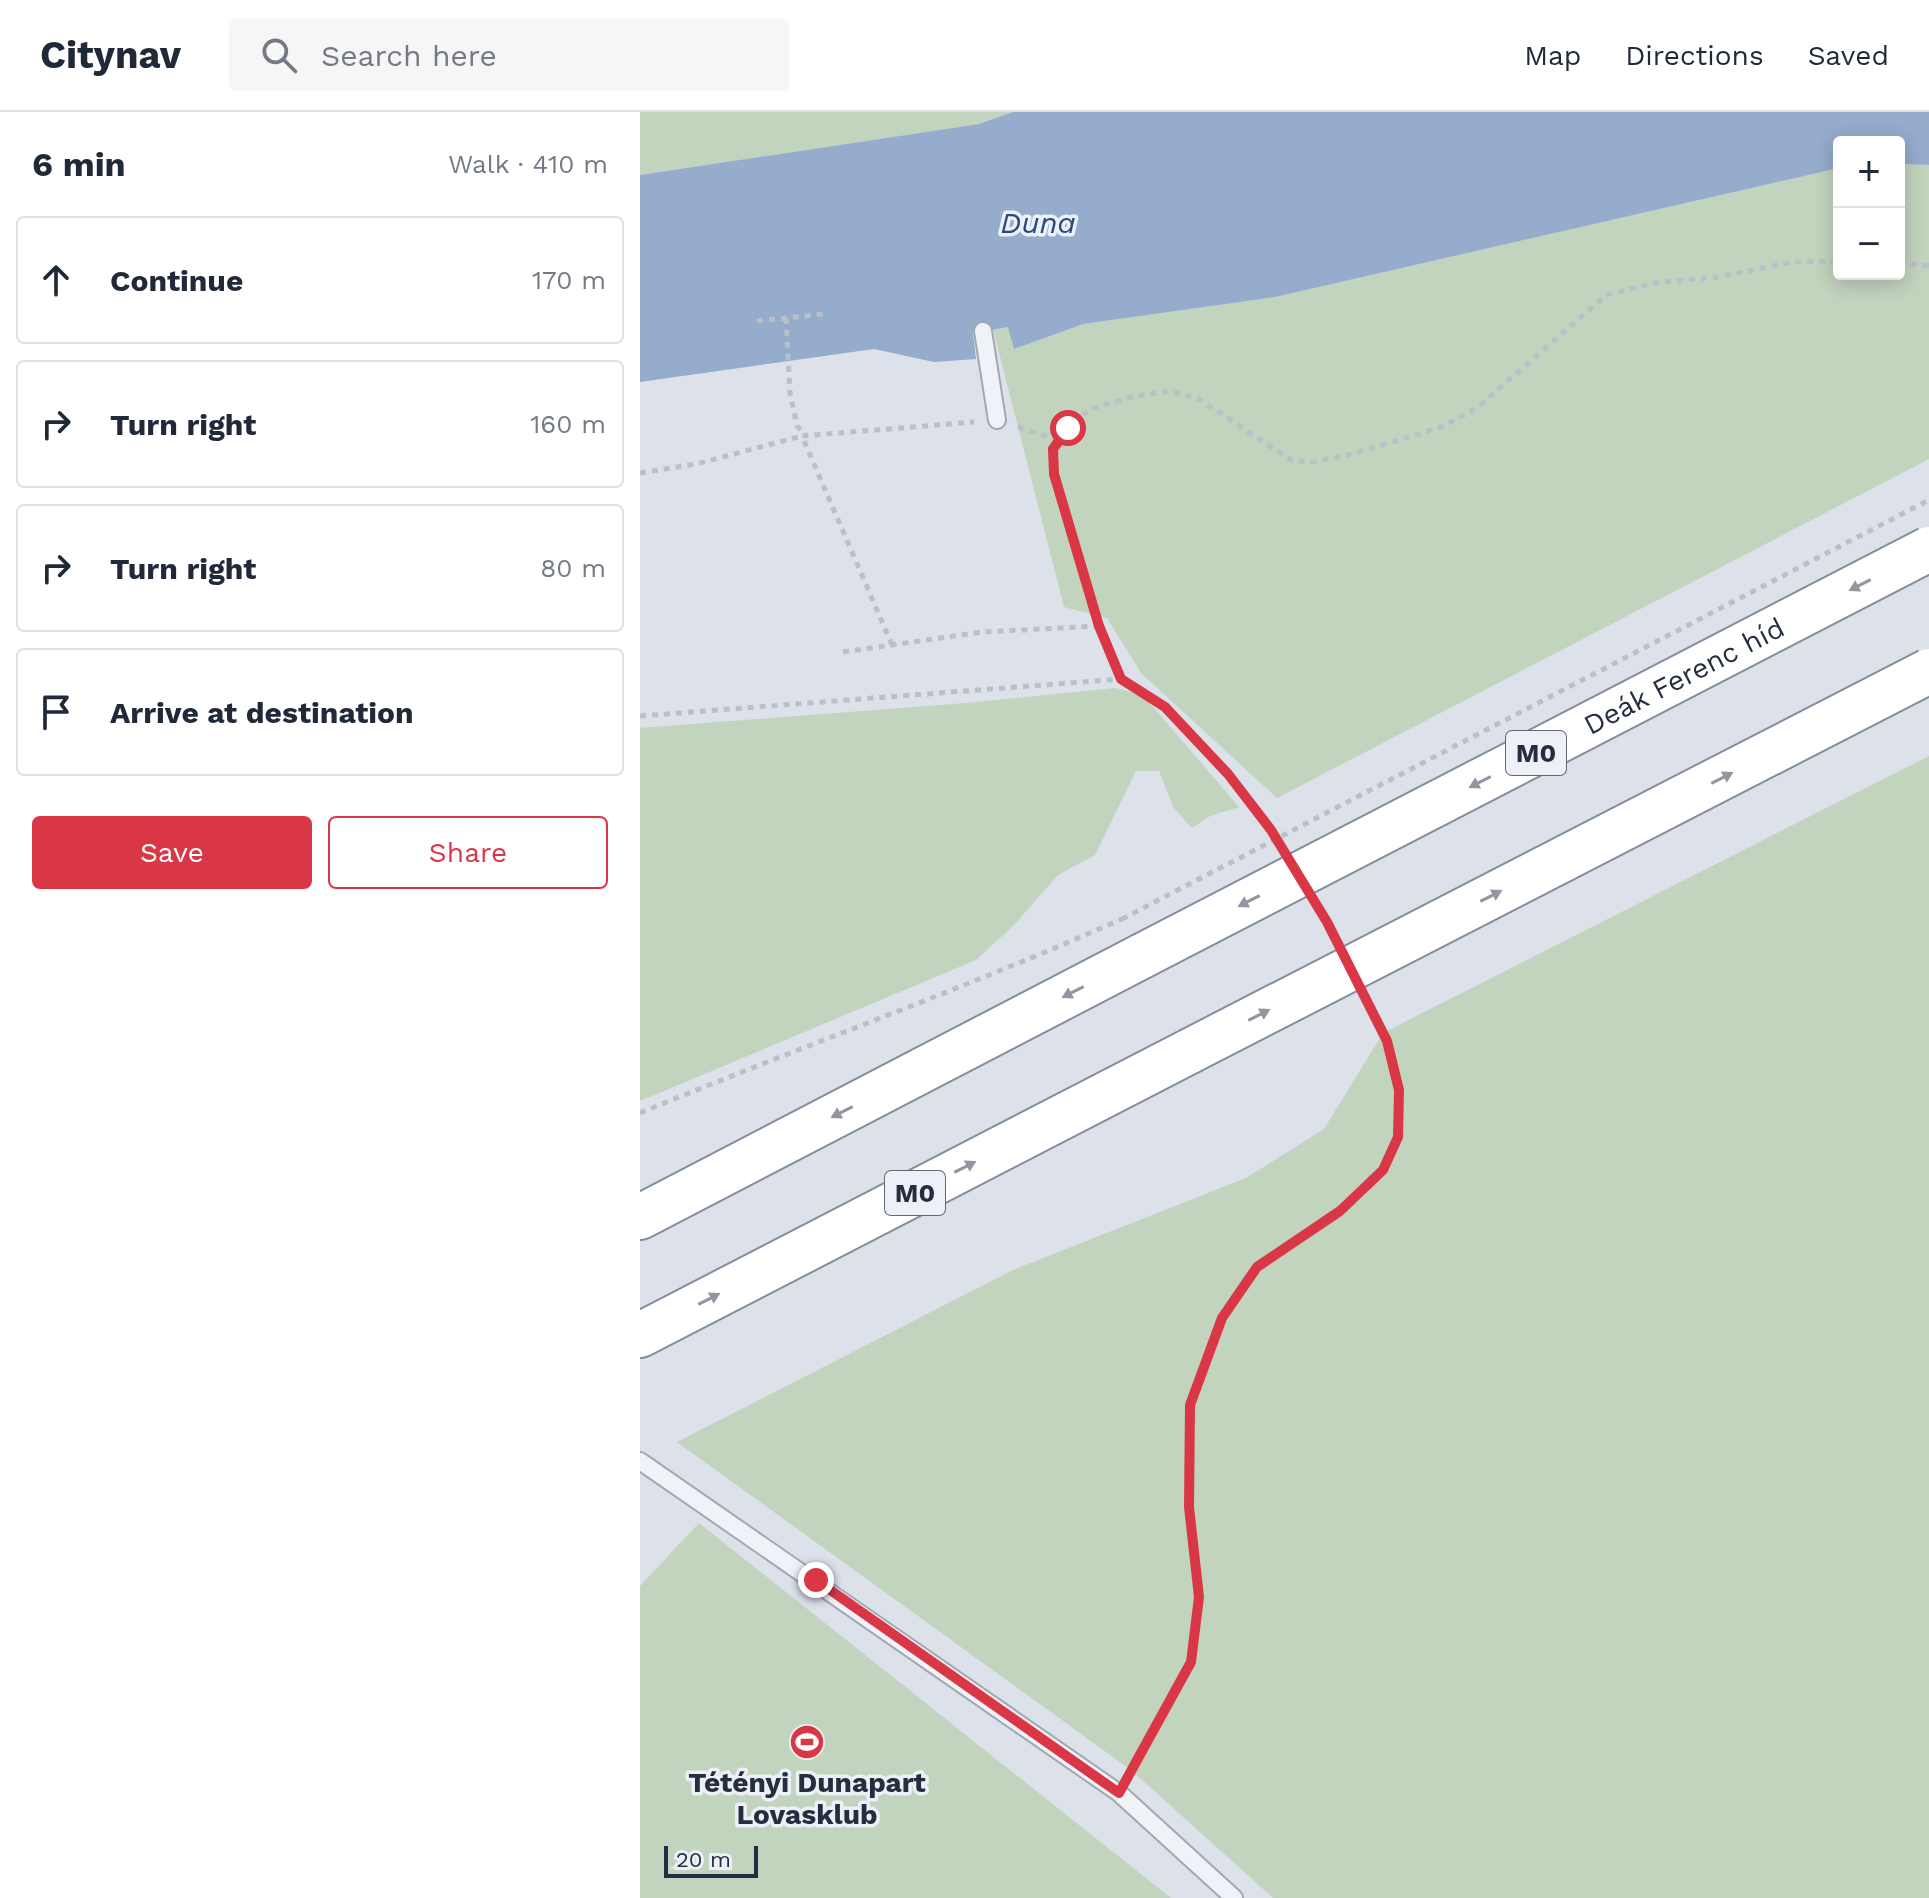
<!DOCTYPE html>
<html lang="en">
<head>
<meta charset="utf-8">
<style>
  :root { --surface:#fff; --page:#f6f6f7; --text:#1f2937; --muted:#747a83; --line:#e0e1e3; --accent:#d93746 }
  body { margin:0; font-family:"Work Sans",sans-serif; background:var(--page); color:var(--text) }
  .controls { position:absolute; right:24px; top:24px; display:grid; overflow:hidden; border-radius:8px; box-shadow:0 4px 20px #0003 }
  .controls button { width:72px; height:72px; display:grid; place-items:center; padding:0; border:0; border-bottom:2px solid var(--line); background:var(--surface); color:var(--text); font:40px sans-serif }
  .scale { position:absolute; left:24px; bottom:20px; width:94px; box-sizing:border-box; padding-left:8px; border:4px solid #252e41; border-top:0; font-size:22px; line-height:28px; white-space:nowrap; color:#252e41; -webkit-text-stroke:6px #edf0f6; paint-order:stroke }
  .stop { position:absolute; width:24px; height:24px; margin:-18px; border:6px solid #d93746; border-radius:50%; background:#fff }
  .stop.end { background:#d93746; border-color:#fff; box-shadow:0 2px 8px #0008 }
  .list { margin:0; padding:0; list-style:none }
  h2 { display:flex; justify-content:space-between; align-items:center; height:104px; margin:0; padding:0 32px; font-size:34px }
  h2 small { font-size:26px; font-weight:400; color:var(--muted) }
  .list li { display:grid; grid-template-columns:52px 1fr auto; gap:24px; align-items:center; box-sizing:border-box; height:128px; margin:0 16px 16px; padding:0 16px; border:2px solid var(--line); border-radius:8px }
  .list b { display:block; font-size:30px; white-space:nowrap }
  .list em { font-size:26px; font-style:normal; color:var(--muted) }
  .actions { display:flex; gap:16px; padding:24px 32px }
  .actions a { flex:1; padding:18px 0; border:2px solid var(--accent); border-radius:8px; text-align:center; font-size:28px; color:var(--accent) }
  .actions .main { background:var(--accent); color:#fff }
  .icon { flex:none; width:44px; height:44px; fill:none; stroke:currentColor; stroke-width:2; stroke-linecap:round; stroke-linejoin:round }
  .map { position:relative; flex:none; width:1289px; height:1786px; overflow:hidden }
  header { display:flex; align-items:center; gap:48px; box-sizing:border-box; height:112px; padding:0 40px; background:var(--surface); border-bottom:2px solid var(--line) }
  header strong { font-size:38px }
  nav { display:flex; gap:44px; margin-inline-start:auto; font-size:28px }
  .search { width:560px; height:72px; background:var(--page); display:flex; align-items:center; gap:20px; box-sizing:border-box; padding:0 28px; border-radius:8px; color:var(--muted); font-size:30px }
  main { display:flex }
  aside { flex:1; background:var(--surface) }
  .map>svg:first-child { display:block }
</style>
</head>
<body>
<header>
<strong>Citynav</strong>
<div class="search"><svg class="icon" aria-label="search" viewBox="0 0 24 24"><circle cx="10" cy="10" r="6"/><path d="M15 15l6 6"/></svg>Search here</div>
<nav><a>Map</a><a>Directions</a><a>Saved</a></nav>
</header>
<main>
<aside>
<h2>6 min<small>Walk · 410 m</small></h2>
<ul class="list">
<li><svg class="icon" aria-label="ahead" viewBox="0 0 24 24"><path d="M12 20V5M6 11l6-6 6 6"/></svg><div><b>Continue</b></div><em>170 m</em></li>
<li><svg class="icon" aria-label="right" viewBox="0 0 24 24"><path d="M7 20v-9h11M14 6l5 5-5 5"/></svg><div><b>Turn right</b></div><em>160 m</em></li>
<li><svg class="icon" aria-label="right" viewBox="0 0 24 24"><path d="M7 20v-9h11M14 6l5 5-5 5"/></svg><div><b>Turn right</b></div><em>80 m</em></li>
<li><svg class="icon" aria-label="arrive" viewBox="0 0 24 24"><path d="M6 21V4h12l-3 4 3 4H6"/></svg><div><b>Arrive at destination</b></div></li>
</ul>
<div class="actions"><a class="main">Save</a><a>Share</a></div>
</aside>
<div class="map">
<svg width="1289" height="1786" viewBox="0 0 1289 1786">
  <rect width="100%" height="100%" fill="#dde1e9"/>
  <path fill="#c2d3be" d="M0,0h373l-34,12 -339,51z
    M1259,52l30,1v294l-652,339 -136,-125 -34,-55 -43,-11 -71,-278 15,-2 7,21 68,-24 192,-27 564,-129v106h60z
    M475,576l28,7 96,112 -29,9 -18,12 -19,-21 -14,-36h-23l-41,84 -37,20 -43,49 -39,36 -336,141v-373l326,-25z
    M1289,644v1142h-656l-142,-128 -454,-328 336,-172 233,-92 78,-49 59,-96z
    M59,1411l472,375h-531v-312z"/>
  <path fill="#95accc" d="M373,0h916v53l-30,-1v-22h-60v26l-564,129 -192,27 -69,25 -6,-22 -35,6 3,26 -42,3 -60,-13 -234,33v-207l339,-51z"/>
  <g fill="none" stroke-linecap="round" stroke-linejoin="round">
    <g stroke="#a2a8b3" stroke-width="20">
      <path id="lane" d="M343,219l14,89
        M0,1349l479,332 115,105"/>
    </g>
    <g stroke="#848da0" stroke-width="48">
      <path id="highway" d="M0,1105l502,-261
        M0,1223l550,-284"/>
    </g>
    <path stroke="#bbbfc8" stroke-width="5" stroke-dasharray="6 6" stroke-linecap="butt" d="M1259,151l30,3
      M146,206l4,75 7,33 10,10
      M117,209l66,-7
      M378,315l41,13
      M0,361l56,-9 106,-28
      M252,533l-90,-209 172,-14
      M203,540l139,-20 117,-6
      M0,604l481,-37
      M639,731l-51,-69 -63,-67 -44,-28 -22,-53 -45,-152 -1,-25 15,-21 22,-19 41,-12 38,-6 30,8 92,61 23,2 34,-7 94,-28 35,-19 129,-113 49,-12 63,-6 75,-15 46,-1
      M678,794l16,30
      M0,1001c160,-66 324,-124 482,-194
      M489,1663l62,-113 8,-65 -10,-90 1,-102 32,-87 35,-51 83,-56 43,-41 15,-33 1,-47 -12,-49 -20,-39"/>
    <use href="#lane" stroke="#f0f2f7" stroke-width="16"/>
    <use href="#highway" stroke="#fff" stroke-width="44"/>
    <g stroke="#848da0" stroke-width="48" stroke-linecap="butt">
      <g id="highway-bridge">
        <path id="s1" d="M502,844l787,-407"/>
        <path d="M550,939l739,-380"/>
      </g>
    </g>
    <path stroke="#bbbfc8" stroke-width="5" stroke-dasharray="6 6" stroke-linecap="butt" d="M482,807l807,-419"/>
    <use href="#highway-bridge" stroke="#fff" stroke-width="44"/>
  </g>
  <defs><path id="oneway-solid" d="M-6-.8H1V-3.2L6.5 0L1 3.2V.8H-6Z" transform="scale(2)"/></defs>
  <g fill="#9296a0">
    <use href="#oneway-solid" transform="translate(1220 473) rotate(153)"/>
    <use href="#oneway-solid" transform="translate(1082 666) rotate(-27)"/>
    <use href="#oneway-solid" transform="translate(840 670) rotate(153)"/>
    <use href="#oneway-solid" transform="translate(851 784) rotate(-27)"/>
    <use href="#oneway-solid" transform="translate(609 789) rotate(153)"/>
    <use href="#oneway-solid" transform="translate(433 880) rotate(153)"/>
    <use href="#oneway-solid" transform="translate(619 903) rotate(-27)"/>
    <use href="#oneway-solid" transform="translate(202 1000) rotate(153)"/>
    <use href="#oneway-solid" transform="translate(325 1055) rotate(-27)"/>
    <use href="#oneway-solid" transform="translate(69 1187) rotate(-27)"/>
  </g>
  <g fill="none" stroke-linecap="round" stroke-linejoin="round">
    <path stroke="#d93746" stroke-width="10" d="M176,1468l303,213 72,-131 8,-65 -10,-90 1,-102 32,-87 35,-51 83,-56 43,-41 15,-33 1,-47 -12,-49 -60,-119 -56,-92 -43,-56 -63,-67 -44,-28 -22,-53 -45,-152 -1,-25 15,-21"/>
  </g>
  <defs>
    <g id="stadium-disc" transform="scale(1.8)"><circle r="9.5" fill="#d93746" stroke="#edf0f6"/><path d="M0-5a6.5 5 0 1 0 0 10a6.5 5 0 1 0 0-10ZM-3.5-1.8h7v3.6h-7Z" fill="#fff"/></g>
  </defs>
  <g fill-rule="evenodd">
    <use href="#stadium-disc" x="167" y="1630"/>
  </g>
  <g text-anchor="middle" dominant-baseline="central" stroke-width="7" stroke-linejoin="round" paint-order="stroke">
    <g fill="#edf0f6" stroke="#616877" stroke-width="2">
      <rect x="866" y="619" width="60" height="44" rx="6"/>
      <rect x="245" y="1059" width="60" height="44" rx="6"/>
    </g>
    <g font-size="26" font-weight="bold" fill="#252e41">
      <text x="896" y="641">M0</text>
      <text x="275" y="1081">M0</text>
    </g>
    <g font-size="28" fill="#252e41" stroke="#edf0f6">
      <text stroke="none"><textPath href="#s1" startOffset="610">Deák Ferenc híd</textPath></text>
    </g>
    <g font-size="28" font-weight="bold" fill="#252e41" stroke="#edf0f6">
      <text x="167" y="1670">Tétényi Dunapart<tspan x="167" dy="32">Lovasklub</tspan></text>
    </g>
    <g font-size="30" font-style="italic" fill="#2c4a78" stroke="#edf0f6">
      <text x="398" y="110">Duna</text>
    </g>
  </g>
</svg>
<div class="controls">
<button>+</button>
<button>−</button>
</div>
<div class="scale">20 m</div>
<div class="stop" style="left:428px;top:316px"></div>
<div class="stop end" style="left:176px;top:1468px"></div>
</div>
</main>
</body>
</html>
